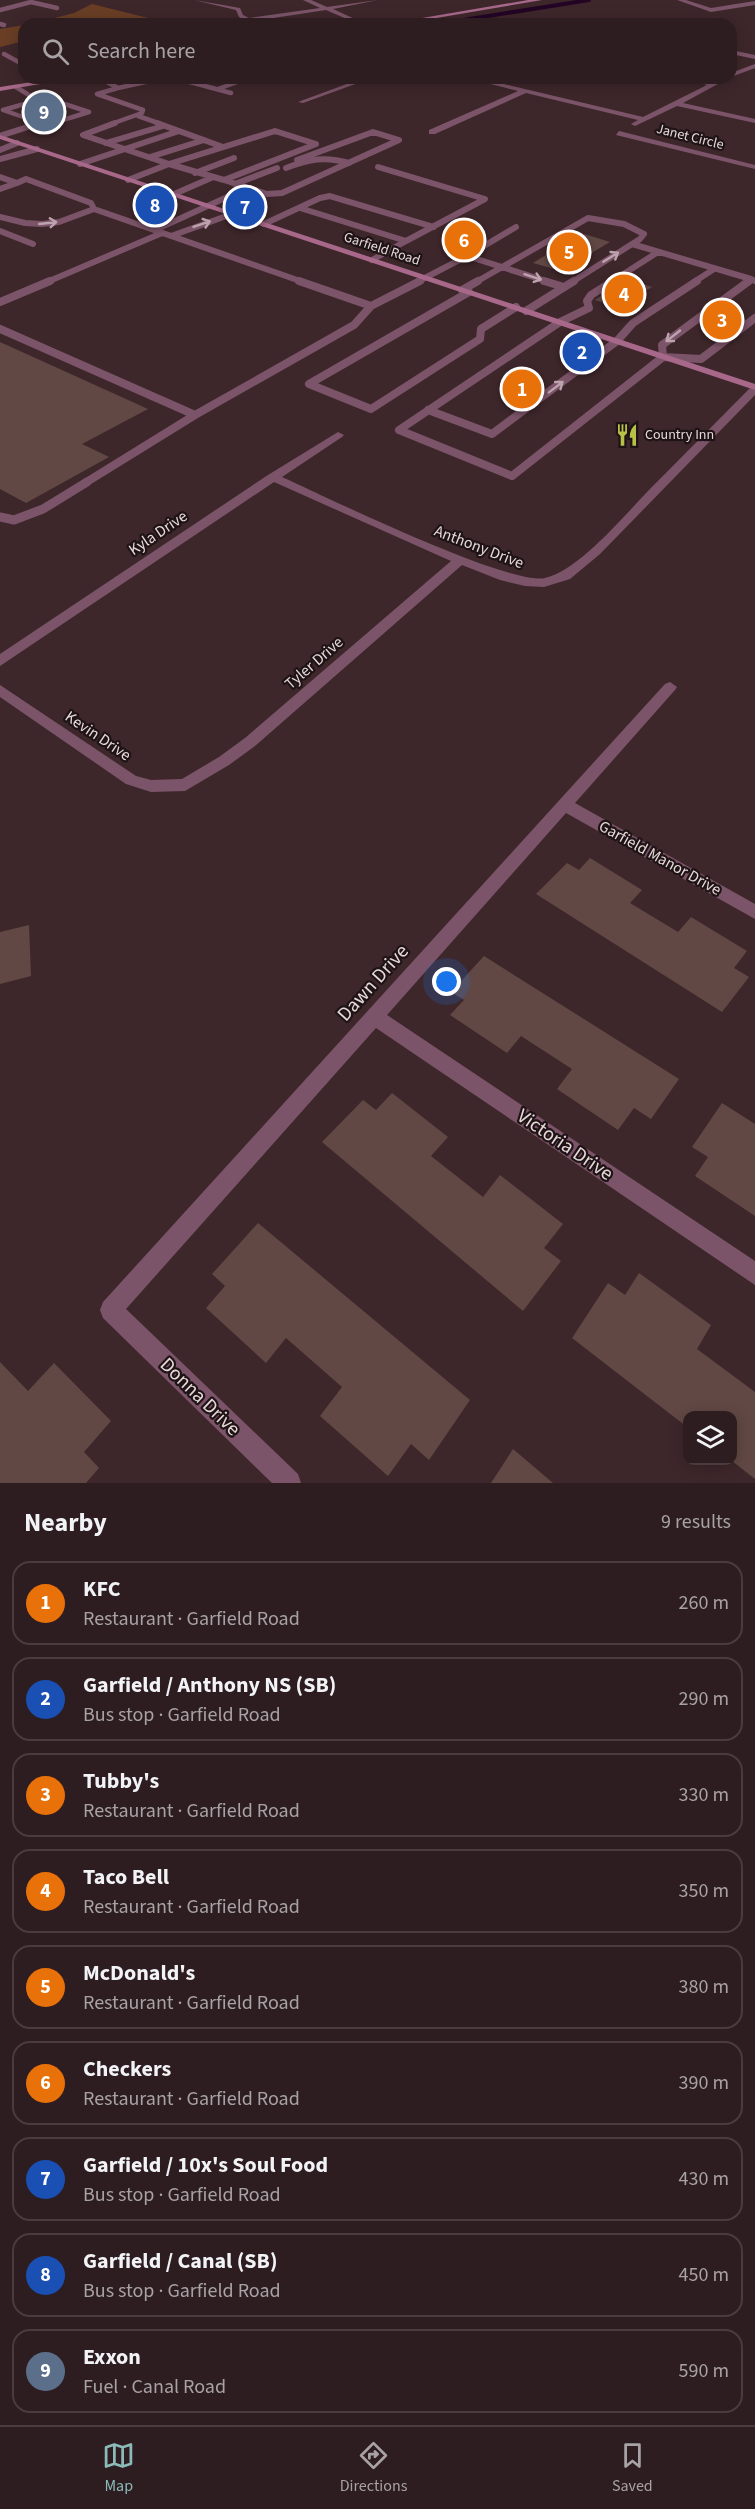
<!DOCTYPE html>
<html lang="en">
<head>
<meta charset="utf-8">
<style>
  :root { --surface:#2e1d20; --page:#362629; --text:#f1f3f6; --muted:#a7a2a5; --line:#493b3e; --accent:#8bbbb9 }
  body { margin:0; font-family:"Source Sans 3",sans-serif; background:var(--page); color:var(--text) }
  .controls { position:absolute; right:18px; bottom:18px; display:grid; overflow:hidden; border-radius:12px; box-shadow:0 3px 15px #0003 }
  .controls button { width:54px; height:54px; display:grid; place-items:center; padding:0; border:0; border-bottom:2px solid var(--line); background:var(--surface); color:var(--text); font:30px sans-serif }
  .you { position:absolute; left:447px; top:982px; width:21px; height:21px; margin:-15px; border:4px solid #fff; border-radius:50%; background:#1a73e8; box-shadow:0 0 0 9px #1a73e833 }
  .badge { display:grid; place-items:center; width:39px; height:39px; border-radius:50%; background:var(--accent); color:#fff; font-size:20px; font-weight:700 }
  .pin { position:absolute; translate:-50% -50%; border:3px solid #fff; box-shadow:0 2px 6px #0006 }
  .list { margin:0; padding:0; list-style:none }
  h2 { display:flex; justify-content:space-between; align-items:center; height:78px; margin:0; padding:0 24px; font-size:26px }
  h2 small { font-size:20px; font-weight:400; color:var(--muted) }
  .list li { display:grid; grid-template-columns:39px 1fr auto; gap:18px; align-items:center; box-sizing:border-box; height:84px; margin:0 12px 12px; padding:0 12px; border:2px solid var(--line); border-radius:18px }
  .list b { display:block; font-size:22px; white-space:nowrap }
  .list p { margin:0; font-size:20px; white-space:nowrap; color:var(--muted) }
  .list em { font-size:20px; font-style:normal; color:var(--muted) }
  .icon { flex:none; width:33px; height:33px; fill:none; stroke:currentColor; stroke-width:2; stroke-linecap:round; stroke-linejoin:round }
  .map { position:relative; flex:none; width:755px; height:1483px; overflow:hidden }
  .search { position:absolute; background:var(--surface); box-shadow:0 3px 15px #0003; left:18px; right:18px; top:18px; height:66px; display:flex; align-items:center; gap:15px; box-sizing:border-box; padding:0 21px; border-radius:18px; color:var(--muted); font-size:22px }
  .sheet { height:942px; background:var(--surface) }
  nav { display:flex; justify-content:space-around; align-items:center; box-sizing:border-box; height:84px; border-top:2px solid var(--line); background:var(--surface); font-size:16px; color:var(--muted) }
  nav a { display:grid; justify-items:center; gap:3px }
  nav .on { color:var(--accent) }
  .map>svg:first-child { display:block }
</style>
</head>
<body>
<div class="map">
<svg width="755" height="1483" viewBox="0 0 755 1483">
  <rect width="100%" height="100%" fill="#3e272b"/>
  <path fill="#693e25" d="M92,4l64,16 -11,4h-114l43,-11z
    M24,25v16l-24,6v-18z"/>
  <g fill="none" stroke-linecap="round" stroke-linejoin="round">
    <path stroke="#230425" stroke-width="4" d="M438,24l151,-24"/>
  </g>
  <path fill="#614844" d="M581,233l29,9 -49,29 -28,-8z
    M627,279l25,8 -32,21 -25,-8z
    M0,342l148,67 -66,35 27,13 -83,46 -26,-14z
    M590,858l52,32 -12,13 48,29 13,-15 56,34 -13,17 15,9 -27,35 -186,-118 31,-31 12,7z
    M29,925l2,51 -31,8v-52z
    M484,956l195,123 -28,40 -17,-11 -16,22 -61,-41 15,-20 -51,-33 -14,17 -57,-38 14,-15 -13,-8z
    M392,1093l56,44 -17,19 52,41 17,-22 63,49 -19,24 17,13 -38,50 -201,-169 41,-42 13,10z
    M722,1103l33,21v92l-60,-40 13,-19 -16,-10z
    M258,1223l212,177 -41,60 -18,-16 -23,32 -68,-60 22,-29 -56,-49 -20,25 -60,-55 19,-22 -13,-12z
    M639,1273l72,52 -14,24 58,43v87l-23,-18v-45h-45v11l-115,-89 36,-55 17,12z
    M0,1362l28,29 26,-28 57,58 -27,31 15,16 -13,15h-86z
    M513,1449l40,34h-62z"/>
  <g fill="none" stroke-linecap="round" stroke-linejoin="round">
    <path stroke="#7c5469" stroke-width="4.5" d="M0,10l31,-8 26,6
      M0,24l4,1
      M4,54l20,11
      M100,78l18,10 -21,6 46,16 -1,3 -31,11
      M175,78l56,15
      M16,87l21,13
      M118,88l46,-10
      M218,89l30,-11
      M138,116l23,8
      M40,123l6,1
      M40,123l-37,-13 43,-12 43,14 -39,12
      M36,124l4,-1"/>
    <path stroke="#7c5469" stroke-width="6" d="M40,123l8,2 7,-2
      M115,123l-32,12 86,29
      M157,123l66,24
      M275,131l41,13 -92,36 -55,-16z
      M0,136l40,-13
      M106,143l57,-17
      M0,150l17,-7
      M150,157l54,-17
      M0,159l37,-10
      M80,164l99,-33
      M378,167l107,32 -79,42
      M286,168c23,-9 39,-12 63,-5
      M195,173l39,-15
      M0,177l17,6 9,-4 65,24 3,6
      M128,180l41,-16
      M224,180l43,14 15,-1 117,-53 -26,-8 -76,28
      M235,184l42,-16
      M0,189l17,-6
      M172,195l39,-17
      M300,208l106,33 -34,19
      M0,217l25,6 17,1 17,-2 35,-13 209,73
      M264,224l56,-26 10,-2 104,31
      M516,227l-49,29 82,26
      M155,230l92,-42
      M0,231l33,13
      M171,236l61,-22
      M632,244l119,35
      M47,282l115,-49
      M417,282l50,-26
      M476,282l112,-64 36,6 20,10 -4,5 -68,43
      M611,282l47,-30
      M694,282l20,-13
      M747,282l4,-3 4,2"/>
    <path stroke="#7c5469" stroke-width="8" d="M299,281l72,25
      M544,281l20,6
      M613,281l-22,14 -4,6 2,7 -29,14 -161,108 113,46 151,-119 38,2 54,-41
      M462,290l16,-9
      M469,292l-160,92 62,25 109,-70 1,-10 35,-22
      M0,302l50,-21
      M526,311l48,-30
      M0,329l195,86
      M663,357l-1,-12 87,-64
      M428,410l64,24 125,-93 16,-18 64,-42
      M85,483l110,-68 159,-90 17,-19 49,-25"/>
    <path stroke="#7c5469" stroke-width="9" d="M0,517l14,3 29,-11 44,-27"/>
    <path fill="#7c5469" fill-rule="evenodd" d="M194,0l46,8 3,7 6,3 71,-10 -17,-8h8l16,7 51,-7 -45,9 33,15h-8l-32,-14 -78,12 -9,-5 -3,-7z
      M677,0h9l25,8 44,-7v4l-44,7z
      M731,50l24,5v4l-24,-5z
      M755,64v4l-24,9v-4z
      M363,78h9l-69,25 -5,-1z
      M467,78h11l165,39 64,-32 -24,-7 30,4 8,-4h8l-46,25 72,16v4l-78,-17 -42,20 -4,-2 7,-4 -112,-27 -91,41h-6v-4l89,-39z
      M619,131l136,34v4l-139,-34z
      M755,386v9l-155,159 -30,25 -26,8 -19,-1 -25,-6 -38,-15 -207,181 -26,19 -44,26 -34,1 -25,-8 -126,-87v-12l136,91 15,4 31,-1 37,-22 26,-19 206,-177 -177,-79 -274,184v-12l268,-179 70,-43 6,3 -2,2 -60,40c44,20 227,109 263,101 33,-7 79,-62 103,-87 35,-35 69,-70 103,-104z
      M670,682l7,5 -2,3 -100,113 180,101v15l-189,-106 -179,202 368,246v24l-379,-257 -250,281 172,165 3,9h-29l-169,-165 -3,-8 3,-8 562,-618z"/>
    <path fill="#a7688a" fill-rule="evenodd" d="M528,0h14l-141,24h-14z
      M58,78h16l-74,13v-4z
      M0,135l755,249v6l-755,-251z"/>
  </g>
  <defs><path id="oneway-shaft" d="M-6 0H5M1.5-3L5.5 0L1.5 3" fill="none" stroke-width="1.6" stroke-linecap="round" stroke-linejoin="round" transform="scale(1.5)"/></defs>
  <g stroke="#bca3ad">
    <use href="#oneway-shaft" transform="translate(48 223) rotate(-6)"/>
    <use href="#oneway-shaft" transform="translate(202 224) rotate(-19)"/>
    <use href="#oneway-shaft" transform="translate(611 257) rotate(-32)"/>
    <use href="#oneway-shaft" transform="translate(533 277) rotate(18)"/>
    <use href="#oneway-shaft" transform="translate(673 336) rotate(142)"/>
    <use href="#oneway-shaft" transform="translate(556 387) rotate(-37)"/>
  </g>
  <defs>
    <g id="restaurant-bare" transform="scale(1.8)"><path d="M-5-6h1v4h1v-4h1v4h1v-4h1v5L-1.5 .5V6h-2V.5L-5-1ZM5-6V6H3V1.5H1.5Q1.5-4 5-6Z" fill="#b7c148" stroke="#1e1315" stroke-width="2.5" paint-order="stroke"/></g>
  </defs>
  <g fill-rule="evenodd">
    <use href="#restaurant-bare" x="627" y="435"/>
  </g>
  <g text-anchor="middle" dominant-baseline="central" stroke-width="4.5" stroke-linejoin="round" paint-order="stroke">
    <g font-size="14" fill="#e7d8da" stroke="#1e1315">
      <text transform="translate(690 137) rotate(14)">Janet Circle</text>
      <text transform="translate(382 249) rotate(18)">Garfield Road</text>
    </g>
    <g font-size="14" fill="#e7d8da" stroke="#1e1315" text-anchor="start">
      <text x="645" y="435">Country Inn</text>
    </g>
    <g font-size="16" fill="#e7d8da" stroke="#1e1315">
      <text transform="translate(158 533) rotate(-34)">Kyla Drive</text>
      <text transform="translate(479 547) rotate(21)">Anthony Drive</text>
      <text transform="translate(314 663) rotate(-41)">Tyler Drive</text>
      <text transform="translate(98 736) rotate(34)">Kevin Drive</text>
      <text transform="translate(660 858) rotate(29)">Garfield Manor Drive</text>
    </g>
    <g font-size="20" fill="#e7d8da" stroke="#1e1315">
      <text transform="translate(373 983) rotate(-48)">Dawn Drive</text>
      <text transform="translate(565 1145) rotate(34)">Victoria Drive</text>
      <text transform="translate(200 1397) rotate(44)">Donna Drive</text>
    </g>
  </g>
</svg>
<div class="controls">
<button><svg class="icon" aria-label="layers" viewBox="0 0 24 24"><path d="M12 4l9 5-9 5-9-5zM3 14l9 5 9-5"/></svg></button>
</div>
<div class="you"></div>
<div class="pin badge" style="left:522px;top:389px;background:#e8710a">1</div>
<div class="pin badge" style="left:582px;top:352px;background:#1a4fb4">2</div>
<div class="pin badge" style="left:722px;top:320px;background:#e8710a">3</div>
<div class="pin badge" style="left:624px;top:294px;background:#e8710a">4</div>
<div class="pin badge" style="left:569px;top:252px;background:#e8710a">5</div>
<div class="pin badge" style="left:464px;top:240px;background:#e8710a">6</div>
<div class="pin badge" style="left:245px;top:207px;background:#1a4fb4">7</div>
<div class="pin badge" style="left:155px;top:205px;background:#1a4fb4">8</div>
<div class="pin badge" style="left:44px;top:112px;background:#5c6f8a">9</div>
<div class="search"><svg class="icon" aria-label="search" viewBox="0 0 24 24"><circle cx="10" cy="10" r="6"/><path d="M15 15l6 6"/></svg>Search here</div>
</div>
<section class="sheet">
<h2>Nearby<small>9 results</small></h2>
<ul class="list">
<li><span class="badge" style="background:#e8710a">1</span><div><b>KFC</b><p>Restaurant · Garfield Road</p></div><em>260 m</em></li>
<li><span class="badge" style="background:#1a4fb4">2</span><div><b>Garfield / Anthony NS (SB)</b><p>Bus stop · Garfield Road</p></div><em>290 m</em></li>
<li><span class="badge" style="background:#e8710a">3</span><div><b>Tubby's</b><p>Restaurant · Garfield Road</p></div><em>330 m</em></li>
<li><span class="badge" style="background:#e8710a">4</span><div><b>Taco Bell</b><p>Restaurant · Garfield Road</p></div><em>350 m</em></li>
<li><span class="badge" style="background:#e8710a">5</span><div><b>McDonald's</b><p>Restaurant · Garfield Road</p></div><em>380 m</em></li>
<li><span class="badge" style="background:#e8710a">6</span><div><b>Checkers</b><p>Restaurant · Garfield Road</p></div><em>390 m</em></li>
<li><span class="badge" style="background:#1a4fb4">7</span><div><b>Garfield / 10x's Soul Food</b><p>Bus stop · Garfield Road</p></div><em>430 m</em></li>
<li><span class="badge" style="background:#1a4fb4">8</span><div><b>Garfield / Canal (SB)</b><p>Bus stop · Garfield Road</p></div><em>450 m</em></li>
<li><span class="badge" style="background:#5c6f8a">9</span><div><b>Exxon</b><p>Fuel · Canal Road</p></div><em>590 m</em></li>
</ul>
</section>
<nav>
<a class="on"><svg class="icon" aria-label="map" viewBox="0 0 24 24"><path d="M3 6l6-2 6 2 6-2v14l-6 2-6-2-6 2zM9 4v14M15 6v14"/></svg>Map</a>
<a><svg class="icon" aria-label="directions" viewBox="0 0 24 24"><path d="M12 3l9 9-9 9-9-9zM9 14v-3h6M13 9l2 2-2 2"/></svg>Directions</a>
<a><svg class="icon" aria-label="saved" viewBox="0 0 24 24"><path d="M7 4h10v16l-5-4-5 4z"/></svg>Saved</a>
</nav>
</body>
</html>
